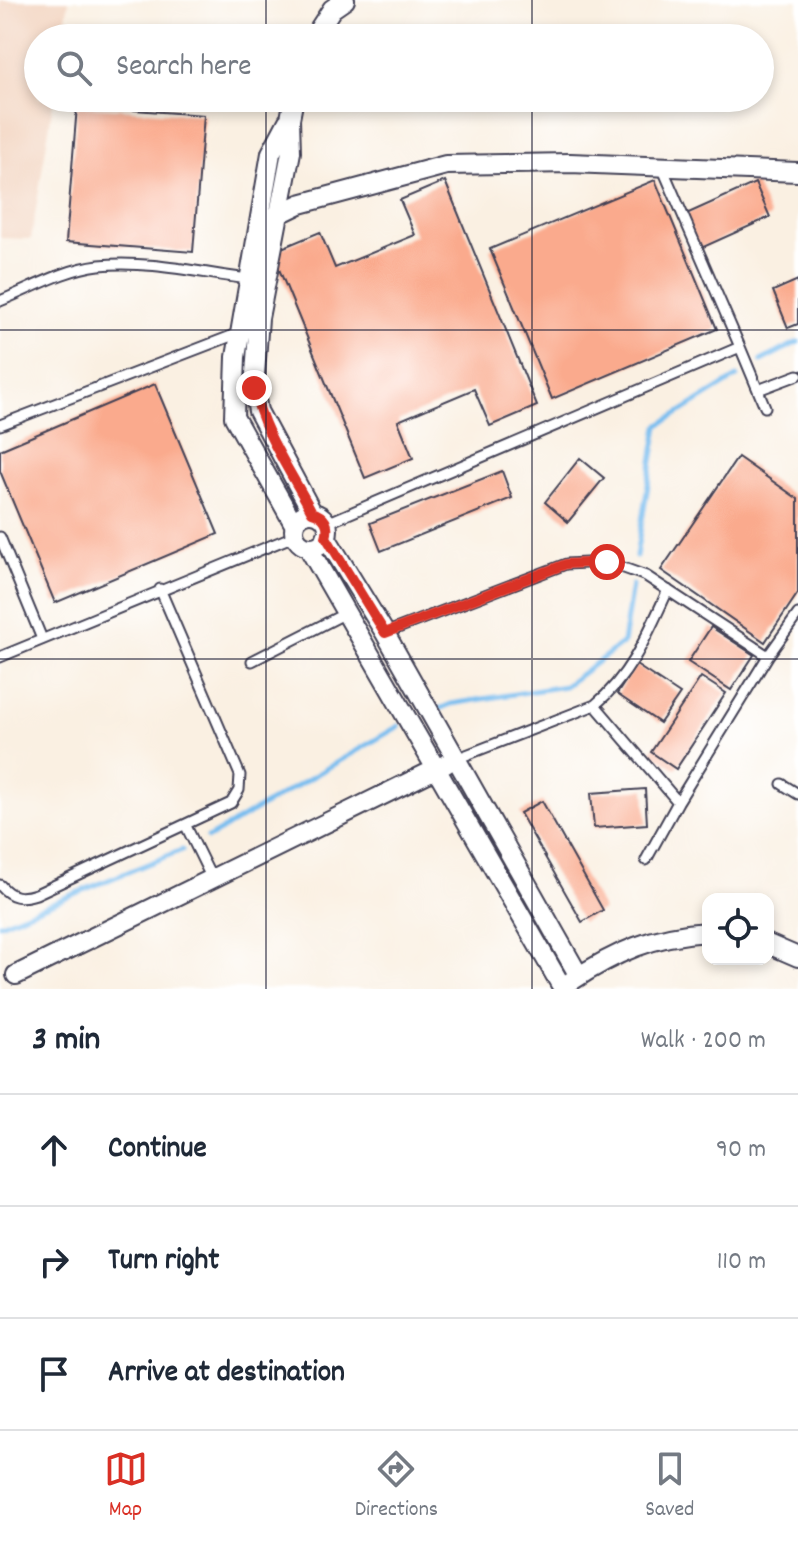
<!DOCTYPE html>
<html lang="en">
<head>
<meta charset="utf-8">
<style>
  :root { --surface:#fff; --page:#f6f6f7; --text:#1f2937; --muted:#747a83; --line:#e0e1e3; --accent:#d93025 }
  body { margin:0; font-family:Dekko,sans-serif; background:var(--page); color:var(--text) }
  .controls { position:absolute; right:24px; bottom:24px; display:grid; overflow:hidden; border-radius:16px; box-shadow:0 4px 12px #0003 }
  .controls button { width:72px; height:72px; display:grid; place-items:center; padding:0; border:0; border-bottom:2px solid var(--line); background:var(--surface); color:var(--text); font:40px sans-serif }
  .stop { position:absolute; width:24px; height:24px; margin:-18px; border:6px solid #d93025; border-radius:50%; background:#fff }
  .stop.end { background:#d93025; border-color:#fff; box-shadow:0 2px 8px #0008 }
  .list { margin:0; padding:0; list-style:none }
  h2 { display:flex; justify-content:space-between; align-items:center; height:104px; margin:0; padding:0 32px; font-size:34px }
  h2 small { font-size:26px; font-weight:400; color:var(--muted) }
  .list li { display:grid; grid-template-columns:52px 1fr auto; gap:24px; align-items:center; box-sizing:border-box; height:112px; padding:0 32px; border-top:2px solid var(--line) }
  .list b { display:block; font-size:30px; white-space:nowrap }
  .list em { font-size:26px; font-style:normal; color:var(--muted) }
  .icon { flex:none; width:44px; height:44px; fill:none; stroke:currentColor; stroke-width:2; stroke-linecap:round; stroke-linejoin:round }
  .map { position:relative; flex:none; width:798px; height:989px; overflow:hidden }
  .search { position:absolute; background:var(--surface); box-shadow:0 4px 12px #0003; left:24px; right:24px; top:24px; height:88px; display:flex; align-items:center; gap:20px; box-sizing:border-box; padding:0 28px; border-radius:44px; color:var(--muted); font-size:30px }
  .sheet { height:440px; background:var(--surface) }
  nav { display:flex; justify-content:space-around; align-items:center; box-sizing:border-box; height:112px; border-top:2px solid var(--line); background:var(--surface); font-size:22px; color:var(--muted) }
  nav a { display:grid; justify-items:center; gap:4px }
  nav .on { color:var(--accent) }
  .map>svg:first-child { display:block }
</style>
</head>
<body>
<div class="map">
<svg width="798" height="989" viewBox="0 0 798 989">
  <rect width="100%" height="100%" fill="#fff"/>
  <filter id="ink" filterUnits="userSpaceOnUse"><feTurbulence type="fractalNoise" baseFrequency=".0125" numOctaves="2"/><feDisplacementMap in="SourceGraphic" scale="16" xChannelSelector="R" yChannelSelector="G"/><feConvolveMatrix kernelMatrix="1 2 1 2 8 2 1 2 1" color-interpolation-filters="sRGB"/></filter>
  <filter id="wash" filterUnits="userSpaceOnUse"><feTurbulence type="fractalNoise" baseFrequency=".006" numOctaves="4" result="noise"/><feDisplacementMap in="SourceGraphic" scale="32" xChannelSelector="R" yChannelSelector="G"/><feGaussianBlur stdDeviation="1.8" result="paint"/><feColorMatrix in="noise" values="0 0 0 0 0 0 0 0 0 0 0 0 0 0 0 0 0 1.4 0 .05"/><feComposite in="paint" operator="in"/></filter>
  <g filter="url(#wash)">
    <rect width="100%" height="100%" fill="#faf0e2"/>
    <path fill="#f3d4bf" d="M0,0h69l-6,38h-25v60h16l-23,141 -31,-1z"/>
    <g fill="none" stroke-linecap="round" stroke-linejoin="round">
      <path stroke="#78bdef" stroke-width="5" d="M761,361l37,-19
        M636,556l22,-130 79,-49
        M439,709l12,-5 114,-18 58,-43 9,-58
        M208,838l191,-112
        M0,924l182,-74"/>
    </g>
    <g id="blocks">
      <path fill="#faaa8d" d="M77,106l127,9 -11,137 -127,-10z
        M655,180l62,149 -165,70 -62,-150z
        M445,181l92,225 -47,20 -16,-37 -76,32 15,37 -48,20 -93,-226 48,-20 15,36 80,-33 -15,-35z
        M755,183l15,34 -71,32 -15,-34z
        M798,280v44l-10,4 -15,-37z
        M155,384l63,150 -163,69 -55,-132v-21z
        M738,457l60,42v94l-33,49 -104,-72z
        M580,458l24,20 -36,44 -23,-20z
        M502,471l10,27 -131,53 -11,-28z
        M711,627l43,28 -23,35 -43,-28z
        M636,665l44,29 -20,29 -43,-29z
        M701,677l25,16 -50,76 -25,-17z
        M645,789l2,35 -53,4 -3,-35z
        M542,801l61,109 -21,12 -62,-109z"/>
    </g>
  </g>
  <g filter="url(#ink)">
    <use href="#blocks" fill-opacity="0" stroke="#424154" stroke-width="2"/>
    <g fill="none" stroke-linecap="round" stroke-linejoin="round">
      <g stroke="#424154" stroke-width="13">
        <path id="lane" d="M662,167l78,180
          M0,301c32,-13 65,-32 99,-36 49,-5 101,8 149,14
          M758,390l40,-15
          M0,425l239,-92
          M327,523l413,-176 25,60
          M0,537l42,102
          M385,633l181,-69 41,-2 39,14 122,80 30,-42
          M0,657l294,-121
          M252,661l94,-48
          M595,705c37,-31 53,-72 73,-115
          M456,759l139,-54 83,97
          M782,784l16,10
          M186,826l26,53
          M646,860l32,-58 90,-146
          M0,885c11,13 21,14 36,9l195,-91 8,-13 1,-15 -80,-186"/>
      </g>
      <g stroke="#424154" stroke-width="22">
        <path id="street" d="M313,38l19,-29 13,-9
          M294,98l-4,21 1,33 -32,166 -5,70 4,23 54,101
          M288,121l-17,32 -35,204 -2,60 60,107
          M259,224l41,-20 146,-39 124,-2 228,9
          M294 530a17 17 0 1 1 34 0a17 17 0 1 1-34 0Z
          M326,537l59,96 194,343
          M308,547l254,440
          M768,944l30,13
          M16,975l430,-211
          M570,982c45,-30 84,-47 138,-50"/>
      </g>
      <use href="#lane" stroke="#fff" stroke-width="9"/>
      <use href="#street" stroke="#fff" stroke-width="18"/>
    </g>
  </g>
  <g fill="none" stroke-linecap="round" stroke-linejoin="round" filter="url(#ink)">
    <path stroke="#d93025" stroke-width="10" d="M254,388c8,44 37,84 58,124 13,4 18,13 14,25l59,96 181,-69 41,-2"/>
  </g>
  <path fill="none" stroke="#22223b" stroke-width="2" stroke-opacity="0.55" d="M266,0v38M532,0v38M266,98v891M532,98v891M0,330h798M0,659h798"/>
</svg>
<div class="controls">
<button><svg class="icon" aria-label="locate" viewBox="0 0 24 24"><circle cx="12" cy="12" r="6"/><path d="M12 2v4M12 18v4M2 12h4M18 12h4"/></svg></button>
</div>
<div class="stop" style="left:607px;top:562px"></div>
<div class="stop end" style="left:254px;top:388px"></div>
<div class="search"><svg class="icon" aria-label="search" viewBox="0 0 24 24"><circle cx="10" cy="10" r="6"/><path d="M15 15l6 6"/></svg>Search here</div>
</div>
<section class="sheet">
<h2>3 min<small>Walk · 200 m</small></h2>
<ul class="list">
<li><svg class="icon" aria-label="ahead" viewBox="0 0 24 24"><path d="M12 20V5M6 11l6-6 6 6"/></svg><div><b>Continue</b></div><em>90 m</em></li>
<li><svg class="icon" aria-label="right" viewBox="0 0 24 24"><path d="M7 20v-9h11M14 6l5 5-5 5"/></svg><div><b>Turn right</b></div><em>110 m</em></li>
<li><svg class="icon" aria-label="arrive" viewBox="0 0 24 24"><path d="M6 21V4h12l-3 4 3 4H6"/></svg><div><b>Arrive at destination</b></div></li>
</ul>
</section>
<nav>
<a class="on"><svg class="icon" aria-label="map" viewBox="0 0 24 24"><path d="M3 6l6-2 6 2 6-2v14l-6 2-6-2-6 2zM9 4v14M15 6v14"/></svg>Map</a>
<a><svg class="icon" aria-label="directions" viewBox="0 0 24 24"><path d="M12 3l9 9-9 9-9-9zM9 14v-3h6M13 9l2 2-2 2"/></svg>Directions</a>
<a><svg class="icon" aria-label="saved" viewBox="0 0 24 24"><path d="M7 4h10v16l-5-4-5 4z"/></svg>Saved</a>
</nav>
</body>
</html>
